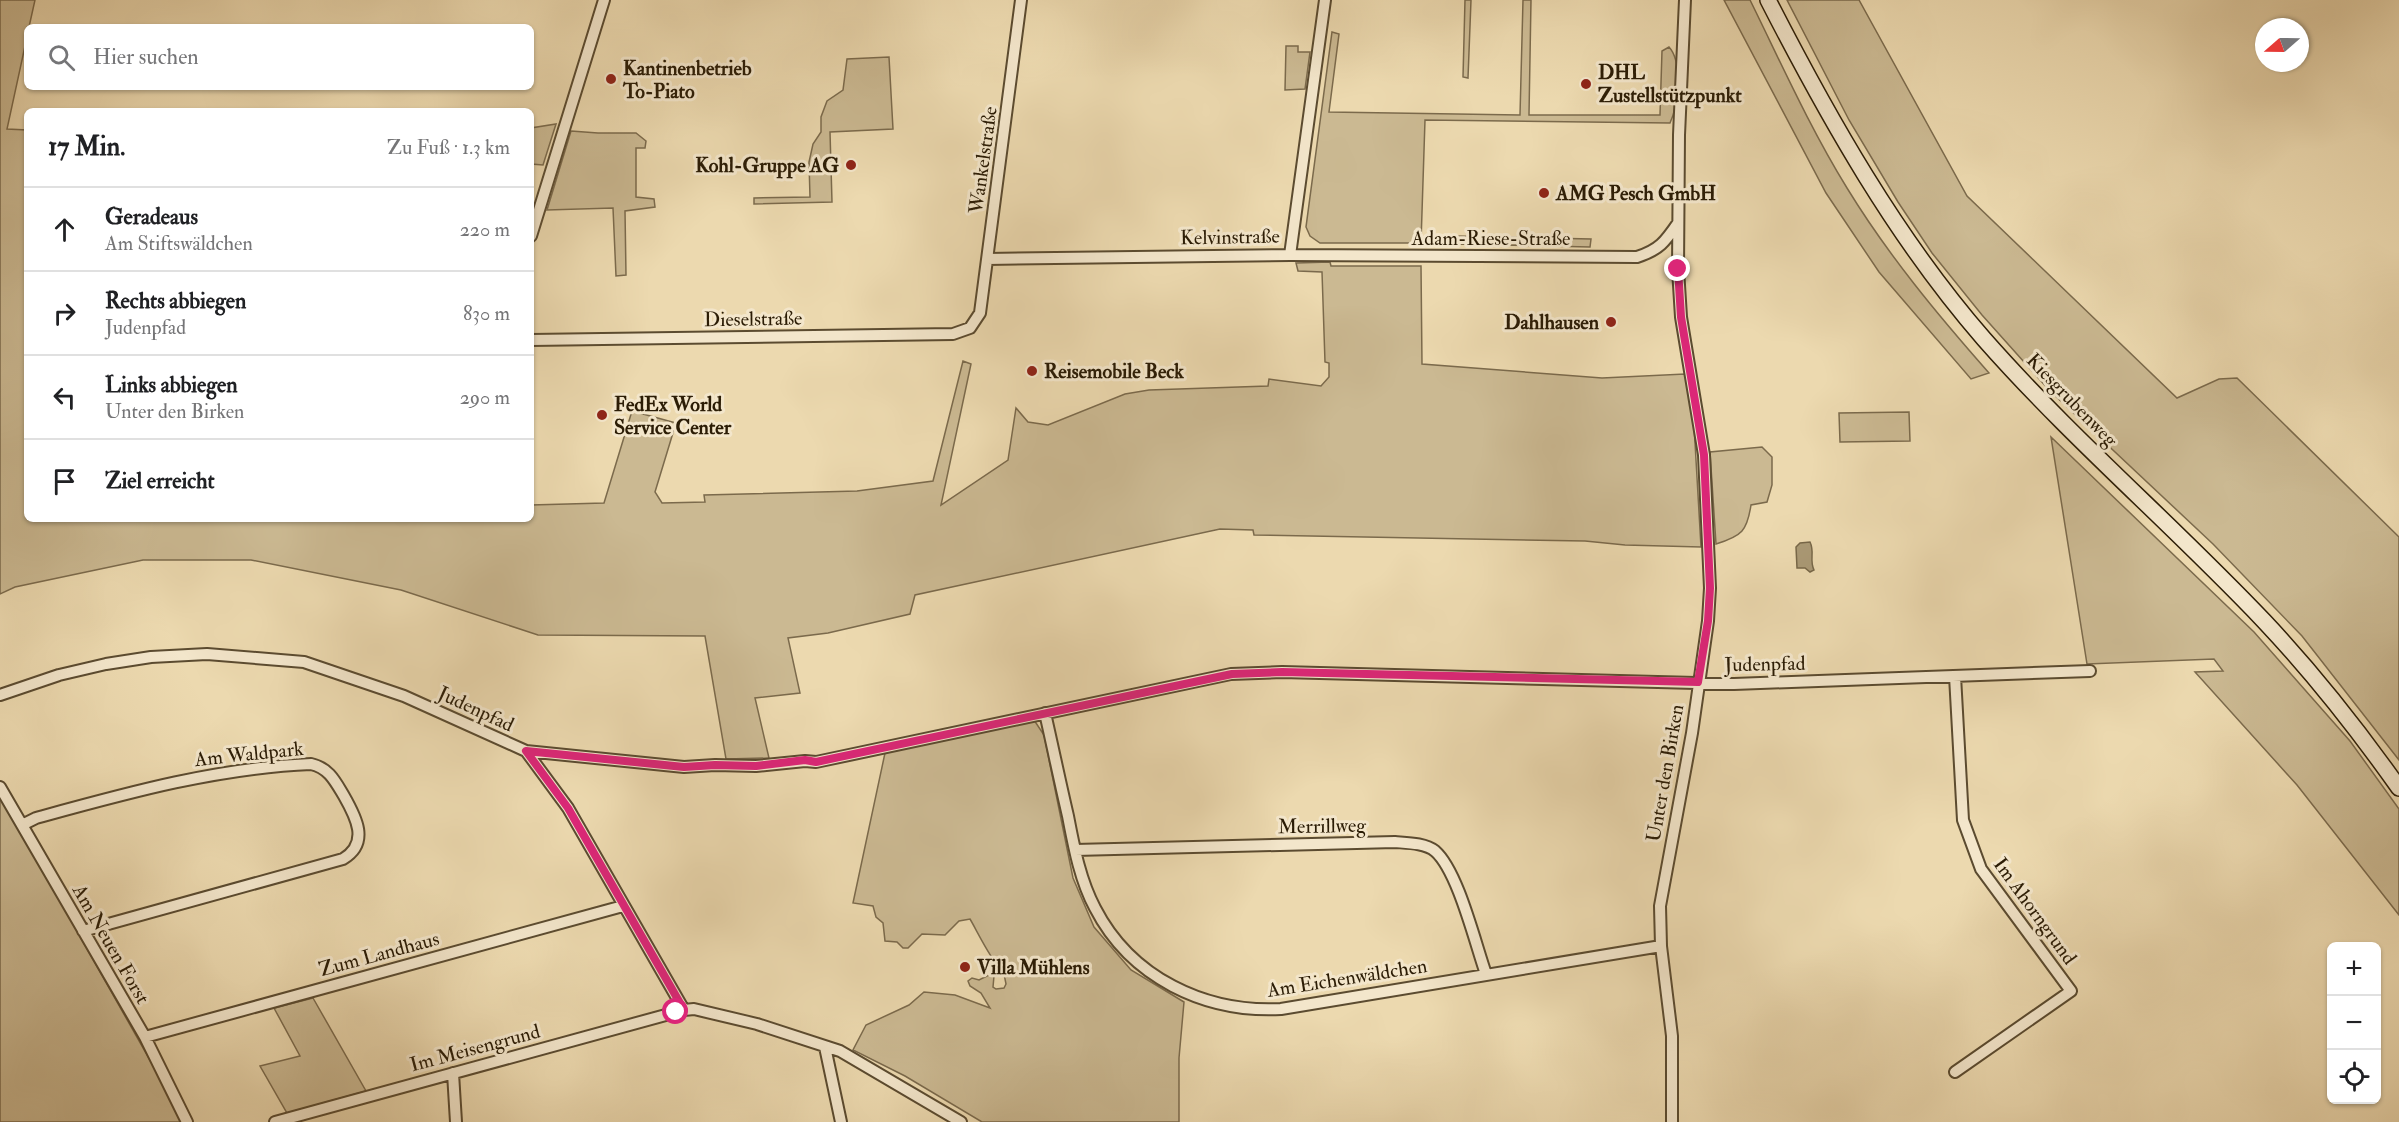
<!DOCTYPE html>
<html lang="de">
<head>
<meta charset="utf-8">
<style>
  :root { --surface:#fff; --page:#f6f6f6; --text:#202124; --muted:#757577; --line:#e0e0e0 }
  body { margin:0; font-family:"IM FELL Double Pica",serif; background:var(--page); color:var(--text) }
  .controls { position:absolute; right:18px; bottom:18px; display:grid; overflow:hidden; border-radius:9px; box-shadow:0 2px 4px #0004 }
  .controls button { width:54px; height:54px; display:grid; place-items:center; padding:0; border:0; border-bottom:2px solid var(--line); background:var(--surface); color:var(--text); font:30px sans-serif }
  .compass { position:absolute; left:2255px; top:18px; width:54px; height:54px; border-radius:50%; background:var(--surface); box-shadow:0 2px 4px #0004; rotate:250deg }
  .stop { position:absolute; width:18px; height:18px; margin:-14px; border:4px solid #db2777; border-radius:50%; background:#fff }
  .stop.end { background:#db2777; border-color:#fff; box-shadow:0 2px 6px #0008 }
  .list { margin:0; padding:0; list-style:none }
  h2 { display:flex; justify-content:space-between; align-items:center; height:78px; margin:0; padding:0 24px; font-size:26px }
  h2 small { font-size:20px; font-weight:400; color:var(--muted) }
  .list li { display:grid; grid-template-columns:39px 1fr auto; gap:18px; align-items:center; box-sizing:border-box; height:84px; padding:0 24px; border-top:2px solid var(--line) }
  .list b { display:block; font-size:22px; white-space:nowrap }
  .list p { margin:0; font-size:20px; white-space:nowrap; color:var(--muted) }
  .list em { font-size:20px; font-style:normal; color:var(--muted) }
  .icon { flex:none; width:33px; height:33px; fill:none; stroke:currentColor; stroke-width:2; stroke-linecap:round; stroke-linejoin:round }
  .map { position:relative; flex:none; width:2399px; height:1122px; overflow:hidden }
  .search { position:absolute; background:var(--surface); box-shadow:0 2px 4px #0004; left:24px; top:24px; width:510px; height:66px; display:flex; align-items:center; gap:15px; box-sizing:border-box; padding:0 21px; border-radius:9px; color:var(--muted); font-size:22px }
  .panel { position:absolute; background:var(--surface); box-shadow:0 2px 4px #0004; left:24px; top:108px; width:510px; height:414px; border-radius:9px }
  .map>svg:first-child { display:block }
</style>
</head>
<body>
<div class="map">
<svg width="2399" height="1122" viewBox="0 0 2399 1122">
  <rect width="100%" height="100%" fill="#ecd9af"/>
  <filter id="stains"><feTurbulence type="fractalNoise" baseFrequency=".00333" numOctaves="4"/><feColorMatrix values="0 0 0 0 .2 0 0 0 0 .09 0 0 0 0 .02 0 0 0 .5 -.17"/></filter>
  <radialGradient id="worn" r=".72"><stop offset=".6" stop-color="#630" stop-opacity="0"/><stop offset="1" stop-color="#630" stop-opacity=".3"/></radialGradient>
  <path fill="#cbb992" stroke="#7b6a4c" stroke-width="1.5" d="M0,0h35l-6,27h-2v10l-20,92 20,1v389h504v-14l73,-2 28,-92 44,12 -21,69 7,11 43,-1 -1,-7 153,-4 76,-10 30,-120 8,3 -30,141 67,-45 8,-52 12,14 20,3 77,-31 24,-4 119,-4 1,-7 52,7 8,-9v-14l-4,-1 -3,-90 -24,-1 -2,-8 34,-1 1,4h90l1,98 180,14 83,-4 9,51 7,122 -76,-2 -40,-4 -331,-6 -1,-5 -33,-1 -305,66 -5,19 -82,19 -40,5 12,55 -45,5 14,60 -43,1 -21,-123 -167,-1 -137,-45 -150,-30h-108l-128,27 -15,7z
    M1465,0h6l-3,78 -5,-1z
    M1523,0h8l-2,115h131l2,-64 7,-4c14,15 9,59 1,76l-245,-3 -4,123h-101l-10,-7 -4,-9 26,-195 7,2 -10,78 191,3z
    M1724,0h26c31,63 60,128 97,188 41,67 90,126 142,185l-18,6 -92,-107 -53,-79z
    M1787,0h72l108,196 210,202 42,-19 18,-1 162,159v223l-97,-124 -89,-92 -164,-154 -67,-75 -50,-62 -34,-51 -49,-82z
    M1286,46h12v6h12l-5,37 -20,1z
    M889,57l4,72 -63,3 2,70 -78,2v-6l56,-1 -1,-35 4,-18 8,-12v-15l6,-16 16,-11 4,-31z
    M556,124l-13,41 -12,-1v-36z
    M571,131l27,2h38l10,8 -1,7h-9v49l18,2 1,8 -30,4 1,64 -10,1 -3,-68 -66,2z
    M1454,236l137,3 -1,8 -136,-3z
    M1909,412l1,29 -70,1 -1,-29z
    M2051,437l203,195 96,109 49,68v106l-102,-130 -102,-113 28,-1 -9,-12 -127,5z
    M1762,447l10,10v28l-5,17 -16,3c-4,26 -9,31 -35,39l-6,-92z
    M1034,720l10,15 29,143 21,49 37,43 53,32 -5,56v64h-197l-77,-46 -52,-26 13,-25 43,-20 15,-13 31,3 35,13 -9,-15 -11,-7 -2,-5 4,-3 7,2 12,-6 3,2 -1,11 3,2 8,-1 2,-4 -2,-10 3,-3 -2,-7 -6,2c-7,-4 -23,-37 -29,-47l-11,2 -14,14 -23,-1 -14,14h-5l-6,-6 -12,-1 -2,-18 -7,-6 -3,-11 -20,-3 32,-150z
    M0,795l177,313 4,14h-181z
    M313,998l53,93 -79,22 -27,-47 40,-10 -26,-48z"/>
  <path fill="#aa9975" stroke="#776748" stroke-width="1.5" d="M1810,542c5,10 -1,18 4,28l-4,2 -5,-4h-8l-1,-21 4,-4z"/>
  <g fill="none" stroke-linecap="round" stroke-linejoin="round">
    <g stroke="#5b4b30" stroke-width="14">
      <path id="minor" d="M531,236l73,-236
        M1290,255l35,-255
        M987,259l303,-4 347,2c22,-7 28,-15 41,-34
        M531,340l422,-6 17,-6 10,-15 41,-313
        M1955,676l8,144 18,49 90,122 -116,81
        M0,695l59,-20 47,-11 45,-7 56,-3 97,8 100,34 122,55 158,16 31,-2 41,1 49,-5 11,1 415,-88 51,-2 452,12 356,-13
        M1045,713c8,35 15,69 23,103 6,31 12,64 27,92 36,70 110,105 186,101l380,-63
        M526,751l42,57 116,202
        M0,787l145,250 42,85
        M22,825l14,-7c91,-25 180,-50 275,-54 18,4 24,17 33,32 12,21 26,47 -1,63l-260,72
        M1075,850l320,-8c12,1 30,1 40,9 23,20 40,92 51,123
        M145,1037l478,-131
        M825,1047l16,75
        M453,1073l3,49
        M275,1122l409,-112 10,-1 63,15 83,27 121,71
        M1672,1122v-86l-11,-90 -1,-40 32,-173 16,-112 2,-33 -6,-133 -23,-138 -3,-48 1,-134 6,-135"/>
    </g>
    <g stroke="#2b1c05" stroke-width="18">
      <path id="secondary" d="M1768,0c61,119 128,238 216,339 88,100 189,186 280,282 49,52 94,109 135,167"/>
    </g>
    <use href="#minor" stroke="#f3e6cb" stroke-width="10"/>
    <use href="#secondary" stroke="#f3e6cb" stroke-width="15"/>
  </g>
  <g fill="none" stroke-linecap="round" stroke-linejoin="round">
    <path stroke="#db2777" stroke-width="8" d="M676,1012l8,-2 -116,-202 -42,-57 158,16 31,-2 41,1 49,-6 11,2 416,-88 50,-2 416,10 10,-61 2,-33 -6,-133 -23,-138 -3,-48"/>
  </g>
  <g fill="#8f2418" stroke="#f3e6cb" stroke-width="2">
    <circle cx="611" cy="79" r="6"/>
    <circle cx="1586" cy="84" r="6"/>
    <circle cx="851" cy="165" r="6"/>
    <circle cx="1544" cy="193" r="6"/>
    <circle cx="1611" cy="322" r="6"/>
    <circle cx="1032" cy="371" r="6"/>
    <circle cx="602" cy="415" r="6"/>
    <circle cx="965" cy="967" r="6"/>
  </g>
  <g text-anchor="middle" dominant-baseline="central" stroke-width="6" stroke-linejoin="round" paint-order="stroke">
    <g font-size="20" font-weight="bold" fill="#2b1c05" stroke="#f3e6cb" text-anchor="start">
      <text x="623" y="68">Kantinenbetrieb<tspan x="623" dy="23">To-Piato</tspan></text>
      <text x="1598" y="72">DHL<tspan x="1598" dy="23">Zustellstützpunkt</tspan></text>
      <text x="839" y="165" text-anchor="end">Kohl-Gruppe AG</text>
      <text x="1556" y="193">AMG Pesch GmbH</text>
      <text x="1599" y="322" text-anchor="end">Dahlhausen</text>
      <text x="1044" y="371">Reisemobile Beck</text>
      <text x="614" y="404">FedEx World<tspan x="614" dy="23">Service Center</tspan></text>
      <text x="977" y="967">Villa Mühlens</text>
    </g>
    <g font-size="20" fill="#2b1c05" stroke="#f3e6cb">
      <text transform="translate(983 160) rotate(-82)">Wankelstraße</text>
      <text transform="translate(1230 237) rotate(-1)">Kelvinstraße</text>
      <text x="1491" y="238">Adam-Riese-Straße</text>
      <text transform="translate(753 319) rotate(-1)">Dieselstraße</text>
      <text transform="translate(2072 400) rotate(46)">Kiesgrubenweg</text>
      <text transform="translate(1765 664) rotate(-1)">Judenpfad</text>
      <text transform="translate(476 709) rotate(25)">Judenpfad</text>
      <text transform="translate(249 754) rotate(-6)">Am Waldpark</text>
      <text transform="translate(1665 773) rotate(-80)">Unter den Birken</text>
      <text transform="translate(1322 826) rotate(-1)">Merrillweg</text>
      <text transform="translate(2035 911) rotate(54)">Im Ahorngrund</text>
      <text transform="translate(111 944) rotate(60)">Am Neuen Forst</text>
      <text transform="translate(379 954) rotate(-15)">Zum Landhaus</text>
      <text transform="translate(1347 978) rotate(-9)">Am Eichenwäldchen</text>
      <text transform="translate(475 1048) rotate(-15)">Im Meisengrund</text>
    </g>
  </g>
  <rect width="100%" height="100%" filter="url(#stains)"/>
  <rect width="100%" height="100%" fill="url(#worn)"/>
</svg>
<div class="controls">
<button>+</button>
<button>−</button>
<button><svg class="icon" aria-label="locate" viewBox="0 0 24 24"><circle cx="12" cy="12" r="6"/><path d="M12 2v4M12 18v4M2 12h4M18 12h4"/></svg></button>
</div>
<svg class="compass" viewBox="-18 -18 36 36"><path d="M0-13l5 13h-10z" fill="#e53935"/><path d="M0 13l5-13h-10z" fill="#757577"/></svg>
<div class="stop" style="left:676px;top:1012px"></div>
<div class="stop end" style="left:1678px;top:269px"></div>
<div class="search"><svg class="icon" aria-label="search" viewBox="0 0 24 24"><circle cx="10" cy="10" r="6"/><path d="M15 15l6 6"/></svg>Hier suchen</div>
<section class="panel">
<h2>17 Min.<small>Zu Fuß · 1.3 km</small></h2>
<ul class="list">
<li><svg class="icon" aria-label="ahead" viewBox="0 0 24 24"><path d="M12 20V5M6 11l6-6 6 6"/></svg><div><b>Geradeaus</b><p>Am Stiftswäldchen</p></div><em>220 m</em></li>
<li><svg class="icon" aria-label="right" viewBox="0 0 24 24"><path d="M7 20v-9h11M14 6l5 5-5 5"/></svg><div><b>Rechts abbiegen</b><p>Judenpfad</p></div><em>830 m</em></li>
<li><svg class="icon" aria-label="left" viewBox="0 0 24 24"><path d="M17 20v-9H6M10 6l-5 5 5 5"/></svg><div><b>Links abbiegen</b><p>Unter den Birken</p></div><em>290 m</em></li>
<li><svg class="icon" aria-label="arrive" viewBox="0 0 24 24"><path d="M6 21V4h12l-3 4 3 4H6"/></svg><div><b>Ziel erreicht</b></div></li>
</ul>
</section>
</div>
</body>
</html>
